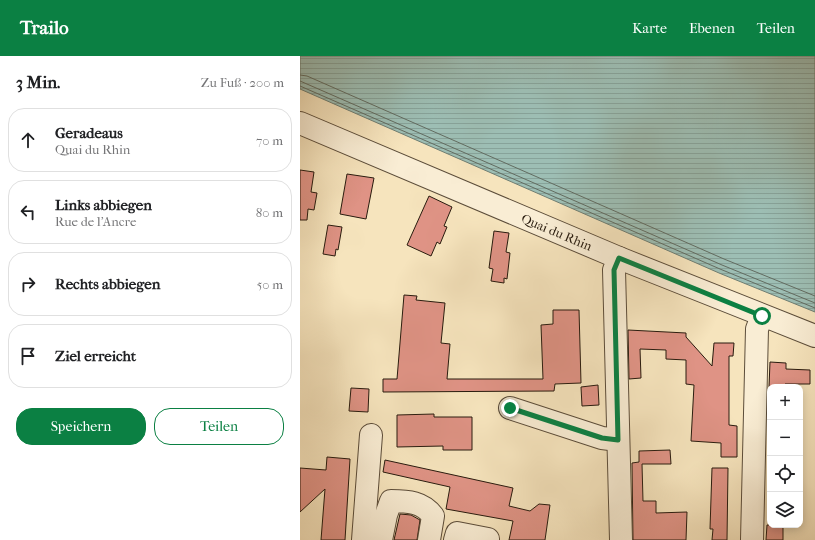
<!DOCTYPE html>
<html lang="de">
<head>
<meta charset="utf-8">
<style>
  :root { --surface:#fff; --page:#f6f6f6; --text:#202124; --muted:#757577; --line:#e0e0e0; --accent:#0b8043 }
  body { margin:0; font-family:"IM FELL French Canon",serif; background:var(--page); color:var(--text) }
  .controls { position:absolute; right:12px; bottom:12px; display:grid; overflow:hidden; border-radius:8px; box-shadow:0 2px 10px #0003 }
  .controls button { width:36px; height:36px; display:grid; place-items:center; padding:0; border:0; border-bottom:1px solid var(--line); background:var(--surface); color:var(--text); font:20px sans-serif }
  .stop { position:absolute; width:12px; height:12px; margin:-9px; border:3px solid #0b8043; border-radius:50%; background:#fff }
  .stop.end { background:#0b8043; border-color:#fff; box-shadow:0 1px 4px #0008 }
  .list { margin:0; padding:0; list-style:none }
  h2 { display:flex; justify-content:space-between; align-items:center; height:52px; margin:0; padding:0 16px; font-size:17px }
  h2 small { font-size:13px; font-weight:400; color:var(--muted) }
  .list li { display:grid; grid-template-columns:26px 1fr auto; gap:12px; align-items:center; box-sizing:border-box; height:64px; margin:0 8px 8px; padding:0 8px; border:1px solid var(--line); border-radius:16px }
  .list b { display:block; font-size:15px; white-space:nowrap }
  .list p { margin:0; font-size:13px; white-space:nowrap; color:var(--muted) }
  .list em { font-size:13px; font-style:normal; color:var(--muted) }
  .actions { display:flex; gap:8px; padding:12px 16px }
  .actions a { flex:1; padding:9px 0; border:1px solid var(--accent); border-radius:16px; text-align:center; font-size:14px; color:var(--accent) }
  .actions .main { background:var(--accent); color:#fff }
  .icon { flex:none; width:22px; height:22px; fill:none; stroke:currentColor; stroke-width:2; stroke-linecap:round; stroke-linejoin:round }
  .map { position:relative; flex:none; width:515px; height:484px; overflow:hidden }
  header { display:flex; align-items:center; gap:24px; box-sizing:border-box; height:56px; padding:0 20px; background:var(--accent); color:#fff }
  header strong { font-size:19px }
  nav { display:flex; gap:22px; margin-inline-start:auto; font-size:14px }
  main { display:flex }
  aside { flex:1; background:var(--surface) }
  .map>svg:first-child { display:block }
</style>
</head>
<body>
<header>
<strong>Trailo</strong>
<nav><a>Karte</a><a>Ebenen</a><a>Teilen</a></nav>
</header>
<main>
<aside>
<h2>3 Min.<small>Zu Fuß · 200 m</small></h2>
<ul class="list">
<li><svg class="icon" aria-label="ahead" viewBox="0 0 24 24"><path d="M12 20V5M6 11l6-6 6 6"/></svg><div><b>Geradeaus</b><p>Quai du Rhin</p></div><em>70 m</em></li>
<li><svg class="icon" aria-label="left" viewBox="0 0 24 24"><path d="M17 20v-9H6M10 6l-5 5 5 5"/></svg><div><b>Links abbiegen</b><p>Rue de l'Ancre</p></div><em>80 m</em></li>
<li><svg class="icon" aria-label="right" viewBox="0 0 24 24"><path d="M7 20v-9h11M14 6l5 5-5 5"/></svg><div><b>Rechts abbiegen</b></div><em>50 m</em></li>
<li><svg class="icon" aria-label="arrive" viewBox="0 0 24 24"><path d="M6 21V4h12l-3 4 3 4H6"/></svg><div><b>Ziel erreicht</b></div></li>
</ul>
<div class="actions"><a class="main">Speichern</a><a>Teilen</a></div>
</aside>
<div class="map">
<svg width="515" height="484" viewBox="0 0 515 484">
  <defs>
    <pattern id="water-rules" width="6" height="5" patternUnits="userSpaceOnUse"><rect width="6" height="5" fill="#9dbeb4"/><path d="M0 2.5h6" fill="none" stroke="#87a39a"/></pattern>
  </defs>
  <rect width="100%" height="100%" fill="#f6e4bd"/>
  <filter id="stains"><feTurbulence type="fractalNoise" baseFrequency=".005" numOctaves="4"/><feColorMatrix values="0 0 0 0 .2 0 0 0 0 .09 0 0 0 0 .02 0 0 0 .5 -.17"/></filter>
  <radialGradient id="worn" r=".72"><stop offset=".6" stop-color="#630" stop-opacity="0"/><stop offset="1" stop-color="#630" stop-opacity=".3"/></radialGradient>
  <path fill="url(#water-rules)" stroke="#6e7d72" d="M0,0h515v256l-96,-39 -419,-184z"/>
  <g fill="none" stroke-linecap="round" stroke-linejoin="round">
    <path stroke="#626c61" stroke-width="1" d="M0,19l7,1 417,183 91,37
      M0,25l422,184 93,38
      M0,30l420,183 95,39"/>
  </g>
  <path fill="#df9385" stroke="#281b0e" d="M0,114l14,2 -3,20 6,1 -3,17 -6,-1 -1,11h-7z
    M47,118l27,4 -8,41 -26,-5z
    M129,140l23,11 -8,19 3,1 -7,17 -3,-2 -6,14 -24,-11z
    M28,169l14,2 -4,23 -2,-1 -1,7 -12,-2z
    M194,175l15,2 -3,19 4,1 -3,26 -3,-1v5l-13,-2 2,-12 -4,-1z
    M104,239l13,1 -1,4 29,3 -4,40 9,1 -3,35h96l-2,-54 12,-1v-14h26l2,73 -26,1 -1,7 -171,1v-13h14z
    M328,274l58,3v4l26,29 2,-23h20l-1,13h-4v69l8,1v31h-16v-14l-30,-2 3,-56 -8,-1v-24l-20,-1v-9l-26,-1 1,29 -12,1z
    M470,306l16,1v6l24,1v14h-25v3h-16z
    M298,329l1,20 -17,1 -1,-19z
    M51,332l18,1 -1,23 -19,-1z
    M134,358v3h38v33h-29v-4l-46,1v-32z
    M370,394l1,14h-29l1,37h13v12l31,-1 -1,28h-53l-1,-77 7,-1v-11z
    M27,401l23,2 -5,81h-24l4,-51 -25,23v-44l26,2z
    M85,404l128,28 -4,18 21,5 9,-7 11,1 -5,35h-36l4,-19 -67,-12 4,-22 -67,-15z
    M412,412h16l-1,72h-15l1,-11h-3z
    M100,458l11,1 9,5 -3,20h-23z
    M467,469h16v15h-17z"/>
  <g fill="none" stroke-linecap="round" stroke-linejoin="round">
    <g stroke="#5c4d3a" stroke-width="24">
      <g id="minor">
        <path id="s1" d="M0,67l319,135 196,78"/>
        <path d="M319,202l-5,12 7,270"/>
        <path d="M210,352l92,30 16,2"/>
        <path d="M63,484l8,-105"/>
        <path d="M81,484l5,-25 5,-14c17,0 32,1 42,15l-4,24"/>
        <path d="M155,484l2,-7 31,6"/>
        <path d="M452,484l5,-211 5,-13"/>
      </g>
    </g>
    <use href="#minor" stroke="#f9edd4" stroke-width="22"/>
  </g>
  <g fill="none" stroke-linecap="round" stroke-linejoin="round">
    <path stroke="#0b8043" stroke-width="5" d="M210,352l92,30 16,2 -4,-170 5,-12 143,58"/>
  </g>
  <g text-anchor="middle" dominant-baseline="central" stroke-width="3" stroke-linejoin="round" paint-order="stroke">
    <g font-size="13" fill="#281b0e" stroke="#f9edd4">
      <text stroke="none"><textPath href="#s1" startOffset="279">Quai du Rhin</textPath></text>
    </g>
  </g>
  <rect width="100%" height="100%" filter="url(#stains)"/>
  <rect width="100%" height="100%" fill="url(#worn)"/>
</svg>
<div class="controls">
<button>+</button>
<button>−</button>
<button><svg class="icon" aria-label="locate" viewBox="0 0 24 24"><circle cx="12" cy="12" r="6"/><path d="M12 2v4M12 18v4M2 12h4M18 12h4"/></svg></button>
<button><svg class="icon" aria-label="layers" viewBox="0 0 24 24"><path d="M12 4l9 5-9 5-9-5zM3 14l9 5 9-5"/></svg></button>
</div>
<div class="stop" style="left:462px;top:260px"></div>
<div class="stop end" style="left:210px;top:352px"></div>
</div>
</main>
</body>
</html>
